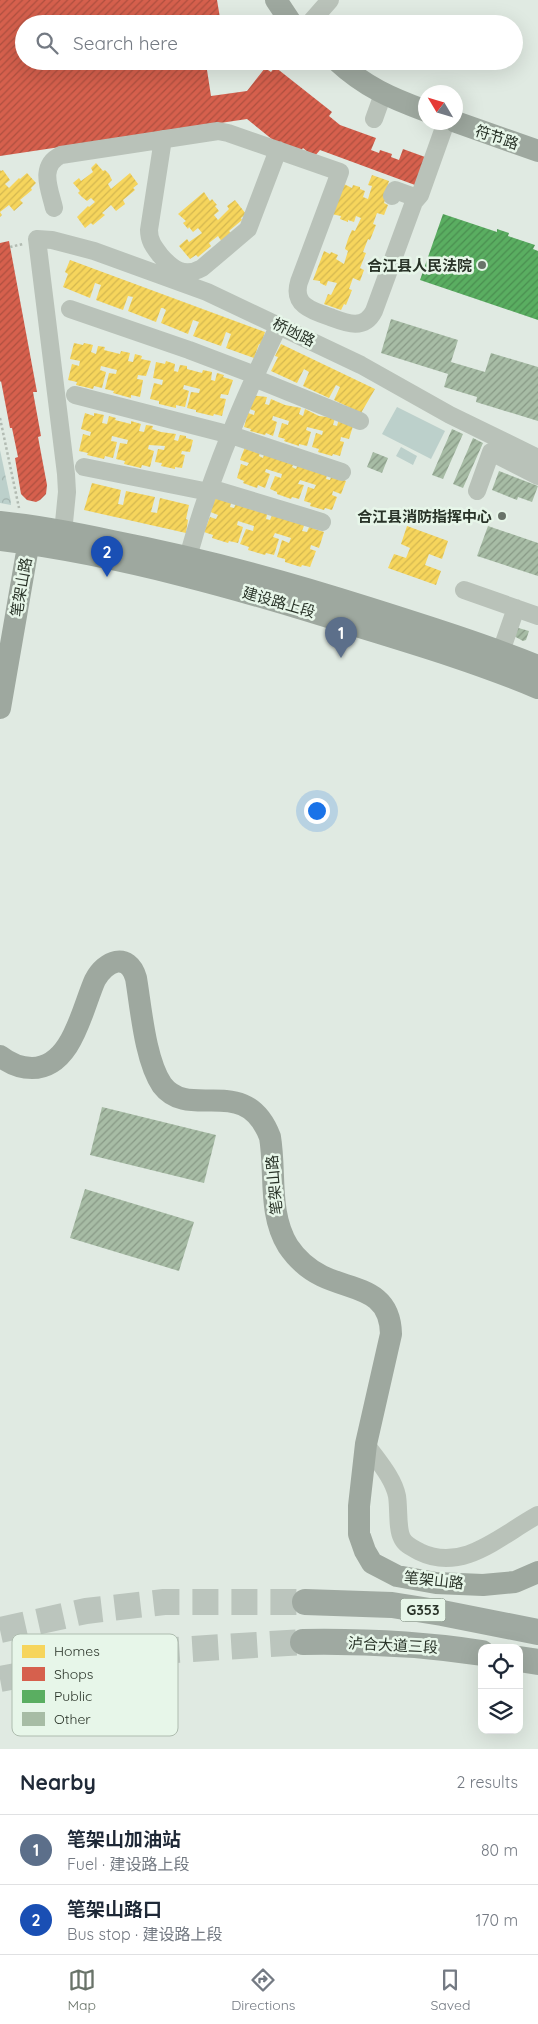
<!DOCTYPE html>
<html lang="en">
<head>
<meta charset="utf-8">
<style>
  :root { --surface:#fff; --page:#f6f6f7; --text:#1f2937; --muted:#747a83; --line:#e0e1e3; --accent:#697369 }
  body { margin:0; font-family:Quicksand,"Noto Sans SC",sans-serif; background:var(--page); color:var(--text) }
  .controls { position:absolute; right:15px; bottom:15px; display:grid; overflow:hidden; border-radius:10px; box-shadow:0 5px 20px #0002 }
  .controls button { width:45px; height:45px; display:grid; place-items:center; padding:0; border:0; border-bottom:1px solid var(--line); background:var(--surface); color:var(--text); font:25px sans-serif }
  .compass { position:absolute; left:418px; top:85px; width:45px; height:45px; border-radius:50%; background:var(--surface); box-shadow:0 5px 20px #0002; rotate:308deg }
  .you { position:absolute; left:316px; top:810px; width:18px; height:18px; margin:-12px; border:4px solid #fff; border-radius:50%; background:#1a73e8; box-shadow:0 0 0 8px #1a73e833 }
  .badge { display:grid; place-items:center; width:32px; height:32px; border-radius:50%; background:var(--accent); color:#fff; font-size:16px; font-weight:700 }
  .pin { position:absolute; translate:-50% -41px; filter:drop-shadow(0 1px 2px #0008) }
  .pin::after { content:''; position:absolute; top:26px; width:18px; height:15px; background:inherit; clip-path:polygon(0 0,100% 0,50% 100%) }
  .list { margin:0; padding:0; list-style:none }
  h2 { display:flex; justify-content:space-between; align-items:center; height:65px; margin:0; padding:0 20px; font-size:21px }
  h2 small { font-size:16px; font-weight:400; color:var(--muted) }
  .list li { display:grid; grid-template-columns:32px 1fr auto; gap:15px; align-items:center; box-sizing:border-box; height:70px; padding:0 20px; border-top:1px solid var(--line) }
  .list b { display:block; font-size:19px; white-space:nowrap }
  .list p { margin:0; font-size:16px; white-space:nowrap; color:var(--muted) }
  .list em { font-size:16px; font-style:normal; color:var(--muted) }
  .icon { flex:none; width:28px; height:28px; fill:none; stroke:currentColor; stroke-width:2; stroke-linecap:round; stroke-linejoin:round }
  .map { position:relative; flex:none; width:538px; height:1749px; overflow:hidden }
  .search { position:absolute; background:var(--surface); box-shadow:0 5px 20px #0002; left:15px; right:15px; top:15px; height:55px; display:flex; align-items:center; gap:12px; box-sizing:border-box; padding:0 18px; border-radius:28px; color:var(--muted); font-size:19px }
  .sheet { height:205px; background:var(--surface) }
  nav { display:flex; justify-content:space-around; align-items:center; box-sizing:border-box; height:70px; border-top:1px solid var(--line); background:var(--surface); font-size:14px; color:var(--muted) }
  nav a { display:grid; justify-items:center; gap:2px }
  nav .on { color:var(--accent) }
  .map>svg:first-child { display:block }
</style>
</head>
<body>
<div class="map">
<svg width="538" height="1749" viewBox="0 0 538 1749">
  <defs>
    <pattern id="park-crowns" width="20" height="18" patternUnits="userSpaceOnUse" patternTransform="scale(1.25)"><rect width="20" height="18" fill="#bcd0cb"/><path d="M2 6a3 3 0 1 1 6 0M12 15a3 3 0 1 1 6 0" fill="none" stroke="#a2b3ae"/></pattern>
    <pattern id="homes-hatch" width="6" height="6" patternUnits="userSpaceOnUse" patternTransform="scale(1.25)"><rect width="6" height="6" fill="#f6d55c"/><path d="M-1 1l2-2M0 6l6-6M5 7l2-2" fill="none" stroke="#d3b750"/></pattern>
    <pattern id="shops-hatch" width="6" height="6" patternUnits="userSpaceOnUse" patternTransform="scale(1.25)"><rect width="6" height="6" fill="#d6604d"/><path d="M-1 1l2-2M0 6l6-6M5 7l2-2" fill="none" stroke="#ae5040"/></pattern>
    <pattern id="public-hatch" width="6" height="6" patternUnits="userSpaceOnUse" patternTransform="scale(1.25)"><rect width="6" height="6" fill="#5aae61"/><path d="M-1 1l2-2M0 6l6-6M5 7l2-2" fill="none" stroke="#4a8e50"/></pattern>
    <pattern id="building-hatch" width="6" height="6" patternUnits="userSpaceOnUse" patternTransform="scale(1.25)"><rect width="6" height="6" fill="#a7bca5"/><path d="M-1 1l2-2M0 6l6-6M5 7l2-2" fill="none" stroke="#889986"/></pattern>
  </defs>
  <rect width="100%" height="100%" fill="#e0eae2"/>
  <path fill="url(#park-crowns)" d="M0,450l11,52v3l-11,-2z"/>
  <path fill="#bcd0cb" d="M397,407l48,24 -14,28 -49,-25z
    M401,447l16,9 -4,9 -17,-9z"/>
  <path fill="url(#homes-hatch)" d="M270,72l12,10 -6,8 4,4 6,-9 4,3 1,-2 12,12 -7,8 2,2 7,-8 12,10 -6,8 2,2 -12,16 -3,-2 -6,8 -13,-9 6,-9 -7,-4 -2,3 -9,-8 2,-2 -6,-6 -7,7 -12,-9 7,-8 -2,-2 12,-16 2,1z
    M96,163l7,8 2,-1 4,4 3,6 -4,4 3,5 19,-16 8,11 -5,4 2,2 -12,10 2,4 -9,7 -5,-6 -9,8 3,2 -12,10 -2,-2 -6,5 -8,-11 11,-11 1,1 6,-5 -4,-4 -4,3 -5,-4 -4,-4 2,-2 -7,-8 6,-5 2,3 12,-9 -2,-4z
    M0,170l1,1 2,-1 7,10 -5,4 4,4 10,-10 1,1 7,-6 9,10 -5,5 1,2 -12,10 3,3 -9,8 -5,-6 -9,7 2,3 -2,2z
    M372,175l17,6 -2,7 2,1 -5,14 4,2 -4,10 -7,-2 -4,11 3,1 -6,15 -2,-1 -5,13 3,1 -6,15 4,2 -4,11 -7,-3 -4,11 3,1 -6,15 -2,-1 -3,6 -17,-6 4,-10 3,1 6,-12 -9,-2 -2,5 -6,-3v-2l-7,-1 11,-29 6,3 1,-2 7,3 -2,4 8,5 4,-13 -3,-2 3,-10 4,-9 3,1 6,-13 -5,-2 -2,6 -6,-2v2l-8,-3 1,-3 -10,-2 11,-31 10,5 1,-3 7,2v2l5,2 -2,6 5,2 4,-13 -4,-1z
    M204,192l6,9 2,-2 5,6 -2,1 4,5 -5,4 4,5 11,-11 -2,-3 8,-6 11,14 -5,4 1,2 -13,11 3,3 -10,8 -4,-6 -9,7 2,3 -13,11 -2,-2 -6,4 -11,-13 8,-7 2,3 13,-9 -4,-5 -5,4 -4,-5 -1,2 -5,-6 3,-2 -8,-7z
    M70,260l195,72 -4,13 -2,-1 -5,14 -28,-10 5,-14 -5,-2 -5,14 -28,-10 6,-14 -6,-2 -5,14 -27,-11 5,-13 -3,-2h-2l-5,14 -28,-11 5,-14 -5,-1 -5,14 -27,-10 5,-15 -6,-2 -5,15 -27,-11 5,-13 -3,-2z
    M74,343l9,2 1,-2 9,2 -2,7 5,2 2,-8 7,1 -1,3 16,4 1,-3 9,2 -2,8 5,1 2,-8 7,2 -1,3 10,2 -5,15 -8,-1 -1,4 6,1 -3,17 -9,-2v3l-18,-5 1,-2 -9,-2 4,-16 7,1 1,-4 -16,-4 -1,4 6,2 -4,16 -8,-2 -1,3 -17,-4 1,-3 -9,-2 4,-16 7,2 1,-5 -10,-2z
    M281,344l94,45 -14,24 -27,-13 6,-13 -4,-2 -7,13 -26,-12 6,-14 -5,-3 -7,14 -26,-12 7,-14 -3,-1z
    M166,361l9,3 -1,7 4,1 2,-7 7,1v3l15,4 1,-3 9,2 -1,8 4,1 2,-8 7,2 -1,2 10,3 -5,15 -7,-1 -1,4 6,1 -4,17 -8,-2 -1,2 -17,-4v-2l-9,-2 4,-16 8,1 1,-4 -16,-4 -1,4 6,2 -4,16 -9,-2v3l-17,-4v-3l-9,-2 4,-16 8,2 1,-5 -10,-2 3,-16 9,2z
    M251,395l16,2 -2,7 4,1 2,-6 14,6 16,3 -2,6 4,2 2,-7 14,7 16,2 -2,7 4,1 2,-7 14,7 -4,13 -8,-2 -1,4 4,1 -4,14 -7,-2 -1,2 -14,-4 1,-3 -7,-2 4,-14 6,2 1,-4 -16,-4 -1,3 5,2 -4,14 -8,-2v2l-15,-5 1,-2 -7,-2 4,-14 6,2 1,-4 -16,-5 -1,4 5,2 -4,14 -7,-3 -1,2 -15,-4 1,-2 -7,-2 4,-14 6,2 1,-4 -8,-3z
    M85,413l9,3v-3l10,2 -2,8 5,1 2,-8 7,2 -1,2 16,4v-3l10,3 -2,7 5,1 2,-7 7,1 -1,3 9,3 15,2 -2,6 4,1 2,-6 6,1v2l7,2 -3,12 -8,-1 -1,3 4,1 -3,13 -7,-1v2l-14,-3 1,-3 -7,-1 3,-13 6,1 1,-4 -16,-1 -1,4 6,2 -4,16 -8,-2 -1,3 -17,-4 1,-3 -9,-2 4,-16 7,1 1,-4 -16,-4 -1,5 6,1 -4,16 -8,-2 -1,3 -17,-4 1,-2 -9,-2 4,-17 7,2 1,-4 -10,-3z
    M245,447l16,3 -2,6 4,2 2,-7 30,10 -3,6 4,2 3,-7 29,10 -2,7 4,1 2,-6 14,7 -5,13 -8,-3 -1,4 5,2 -5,13 -7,-2 -1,2 -14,-4 1,-3 -7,-2 4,-14 6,2 2,-4 -16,-5 -2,4 6,1 -5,14 -7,-2 -1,2 -14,-5v-2l-7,-3 5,-13 6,2 1,-4 -16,-5 -1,3 5,2 -5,14 -7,-3 -1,3 -14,-5 1,-2 -7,-3 4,-14 6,2 2,-3 -9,-3z
    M92,483l29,7 -3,14 5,1 3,-14 29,6 -4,15 6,1 3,-15 29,7 -3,14 2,1 -2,13 -102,-23z
    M213,496l19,3 -2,8 4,1 3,-7 31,10 -2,8 4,1 3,-7 32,10 -3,8 5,1 3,-7 6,2 -1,2 9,3 -5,16 -8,-3 -1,4 6,2 -6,16 -8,-2 -1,2 -16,-5v-3l-8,-2 5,-17 7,3 2,-5 -16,-5 -2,4 6,2 -5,16 -8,-2 -1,2 -17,-5 1,-3 -9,-3 6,-15 7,2 1,-5 -16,-5 -1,4 6,2 -5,16 -9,-2 -1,2 -16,-5 1,-3 -9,-3 6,-15 6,2 2,-4 -10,-4z
    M407,526l41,15 -6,18 -13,-5 -4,11 16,6 -5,14 -48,-17 6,-14 12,4 4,-10 -9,-4z"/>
  <path fill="url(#shops-hatch)" d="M0,0h217l4,24h-197v37h188l-5,9 4,26 36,-5 18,-23 6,4 4,-5 57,45 -3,4 11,9 36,13 -5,12 8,3 1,-3 12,4 -1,3 8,3 4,-11 22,8 -10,28 -95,-35 -6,7 -11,-9 -4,5 -26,-13 -26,-21 -247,37z
    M9,241l28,151h-4l8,44 -3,1 9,48 -1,9 -6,6 -4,2 -9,-2 -6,-6 -6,-36 3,-1 -6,-29h-2l-9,-47 -1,1v-139z"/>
  <path fill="url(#public-hatch)" d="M443,214l54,18v-3l12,4 -1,3 27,9 -2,4 5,2v69l-118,-40z"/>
  <path fill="url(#building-hatch)" d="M391,319l67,21 -7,22 34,10 6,-19 47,14v54l-62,-19 1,-5 -33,-10 4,-13 -67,-21z
    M452,429l11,5 -20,45 -11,-4z
    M473,438l10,5 -20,45 -10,-4z
    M373,452l15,6 -6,15 -15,-6z
    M499,471l39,15 -6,16 -14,-5 -1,3 -25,-10z
    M488,526l50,17v33l-61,-20z
    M515,627l14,4 -3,9 -3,1 -11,-6z
    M102,1107l114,28 -12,48 -114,-28z
    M85,1189l109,33 -15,49 -109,-33z"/>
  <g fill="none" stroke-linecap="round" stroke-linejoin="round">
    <path stroke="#bbc5bd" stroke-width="26" stroke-dasharray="26 13" stroke-linecap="butt" d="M0,1630l86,-19 78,-9h141
      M0,1679l144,-27 159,-10"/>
    <path stroke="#b2bbb2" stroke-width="2.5" stroke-dasharray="2.5 2.5" stroke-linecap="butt" d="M10,247l13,-3
      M0,418l19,90"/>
    <path stroke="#b9c2b9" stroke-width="18" d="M309,24l21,-24
      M374,119l9,-25
      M163,139l-14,91c0,11 5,17 11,25 12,14 24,23 42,13l46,-39 30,-79
      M392,196l3,-6 22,8
      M54,208c-4,-18 -16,-42 7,-53l157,-24 10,2 112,39 -41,110c-7,23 13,29 31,35 16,6 34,14 44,-6l40,-109 6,-7 26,-73
      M70,309l119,41 66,25
      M254,378l106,43
      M75,395l156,40 111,37
      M84,467l125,25
      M210,488l112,34
      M477,491l14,-39 47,24
      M62,543l5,-51 -1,-18 -29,-235 15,1 42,11 113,41 154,73 89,50 88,43
      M188,557c22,-80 55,-158 91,-232
      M464,590l74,26
      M497,663l19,-55
      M366,1444c11,16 27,33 31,52 2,12 0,33 5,42 3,7 11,10 18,14 43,21 81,-17 118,-37"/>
    <path stroke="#9ea89f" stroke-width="22" d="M276,0l16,24
      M337,61c28,26 54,37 89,50
      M456,122l82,29
      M0,522c38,4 75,11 112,19 87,17 173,40 257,67 57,18 114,36 169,58
      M0,540c121,15 247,51 363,88 59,18 118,36 175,60
      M0,708l31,-179
      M0,1056c9,7 20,12 32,12 40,0 50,-59 63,-88 10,-19 33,-29 41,-2 5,30 9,82 26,107 28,37 83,-13 108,52 6,36 -2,77 18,109 8,12 20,23 34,30 31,15 68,12 69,58l-25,110 -7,62v28l6,17 7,12 25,13 39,7 47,2 32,-3 23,-10"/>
    <path stroke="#9fa9a1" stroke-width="26" d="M305,1602l87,3 50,8 96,19
      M303,1642c61,-1 119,2 179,11
      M519,1659l19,3"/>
  </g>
  <g fill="#697369" stroke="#e7f6e9" stroke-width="2">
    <circle cx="482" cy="265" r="5"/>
    <circle cx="502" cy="516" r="5"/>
  </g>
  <g text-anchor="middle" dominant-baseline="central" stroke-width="5" stroke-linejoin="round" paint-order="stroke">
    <rect fill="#e7f6e9" stroke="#626e62" stroke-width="1" x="400.5" y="1598.5" width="45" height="23" rx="4"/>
    <g font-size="14" font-weight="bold" fill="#293328">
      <text x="423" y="1610">G353</text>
    </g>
    <g font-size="15" fill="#293328" stroke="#e7f6e9">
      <text transform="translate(497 137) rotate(19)">符节路</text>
      <text transform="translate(294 332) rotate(26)">桥凼路</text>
      <text transform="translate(21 587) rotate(-80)">笔架山路</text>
      <text transform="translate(279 602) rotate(16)">建设路上段</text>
      <text transform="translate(274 1185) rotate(-95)">笔架山路</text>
      <text transform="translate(434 1580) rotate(6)">笔架山路</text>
      <text transform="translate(393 1645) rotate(3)">泸合大道三段</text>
    </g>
    <g font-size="15" font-weight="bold" fill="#293328" stroke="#e7f6e9" text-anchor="end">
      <text x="472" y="265">合江县人民法院</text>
      <text x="492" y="516">合江县消防指挥中心</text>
    </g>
  </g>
  <rect x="12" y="1634" width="166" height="102" rx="8" fill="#e7f6e9" stroke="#aebcaf" stroke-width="1"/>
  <rect x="22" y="1645" width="23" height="13" fill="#f6d55c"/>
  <rect x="22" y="1667" width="23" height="14" fill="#d6604d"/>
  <rect x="22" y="1690" width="23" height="13" fill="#5aae61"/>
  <rect x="22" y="1712" width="23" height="14" fill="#a7bca5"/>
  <g font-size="14" fill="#293328">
    <text x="54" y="1656">Homes</text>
    <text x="54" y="1679">Shops</text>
    <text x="54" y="1701">Public</text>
    <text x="54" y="1724">Other</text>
  </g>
</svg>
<div class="controls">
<button><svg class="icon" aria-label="locate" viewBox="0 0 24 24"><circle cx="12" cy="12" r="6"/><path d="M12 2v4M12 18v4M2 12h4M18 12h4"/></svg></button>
<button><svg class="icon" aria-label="layers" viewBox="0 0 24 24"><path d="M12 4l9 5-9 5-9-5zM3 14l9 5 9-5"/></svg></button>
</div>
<svg class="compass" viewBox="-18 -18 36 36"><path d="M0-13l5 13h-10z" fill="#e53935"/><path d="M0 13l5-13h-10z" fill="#747a83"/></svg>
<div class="you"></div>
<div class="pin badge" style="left:341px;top:658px;background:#5c6f8a">1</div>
<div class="pin badge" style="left:107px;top:577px;background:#1a4fb4">2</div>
<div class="search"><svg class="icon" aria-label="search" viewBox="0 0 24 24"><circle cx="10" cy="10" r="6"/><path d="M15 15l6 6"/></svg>Search here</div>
</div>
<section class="sheet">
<h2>Nearby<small>2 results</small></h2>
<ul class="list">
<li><span class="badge" style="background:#5c6f8a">1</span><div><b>笔架山加油站</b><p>Fuel · 建设路上段</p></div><em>80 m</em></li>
<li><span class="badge" style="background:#1a4fb4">2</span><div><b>笔架山路口</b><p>Bus stop · 建设路上段</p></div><em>170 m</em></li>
</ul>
</section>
<nav>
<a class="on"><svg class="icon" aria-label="map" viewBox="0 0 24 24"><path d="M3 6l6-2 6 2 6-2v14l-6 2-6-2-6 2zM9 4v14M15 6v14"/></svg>Map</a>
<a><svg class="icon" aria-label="directions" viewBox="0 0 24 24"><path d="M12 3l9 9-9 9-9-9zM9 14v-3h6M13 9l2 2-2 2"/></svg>Directions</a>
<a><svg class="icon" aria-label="saved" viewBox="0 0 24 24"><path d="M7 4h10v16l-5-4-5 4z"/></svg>Saved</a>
</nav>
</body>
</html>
